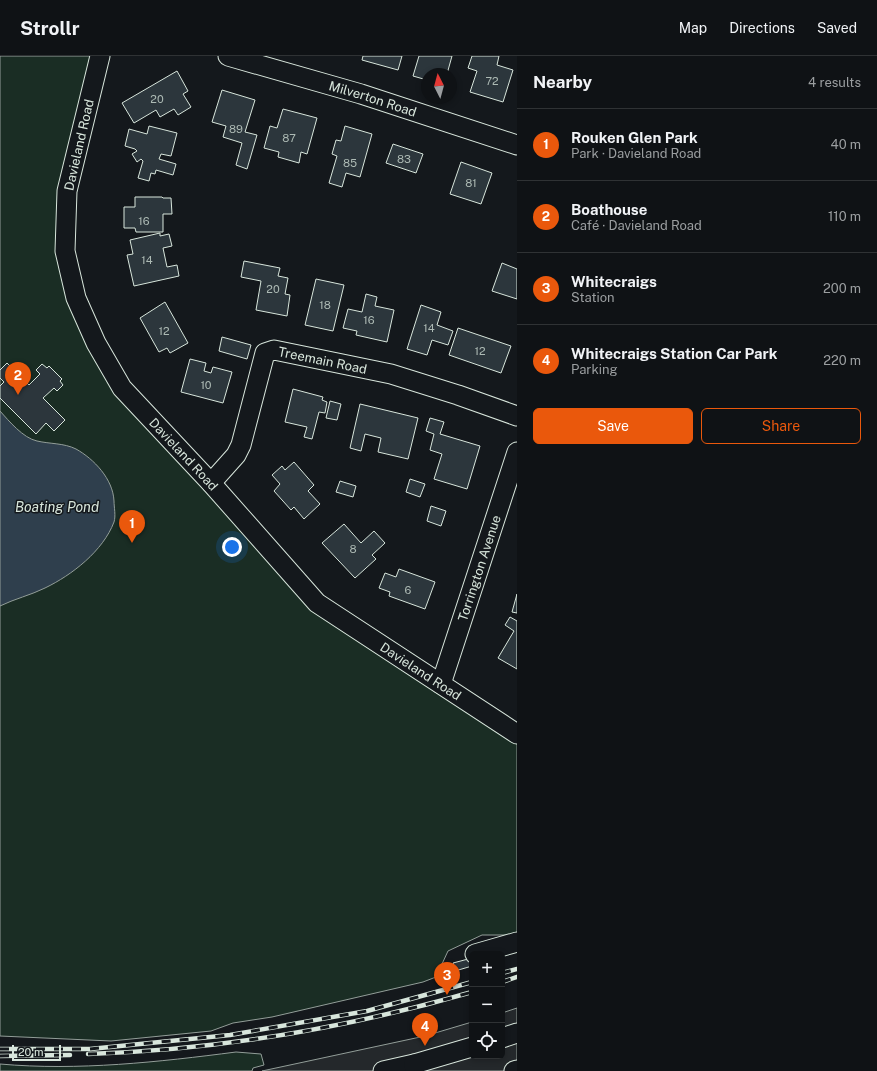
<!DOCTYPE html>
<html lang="en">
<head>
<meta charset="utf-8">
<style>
  :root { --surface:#0f1215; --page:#1d2022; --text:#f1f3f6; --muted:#9b9ea0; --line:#2f3234; --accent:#ea580c }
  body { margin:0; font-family:"Public Sans",sans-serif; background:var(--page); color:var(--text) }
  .controls { position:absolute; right:12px; bottom:12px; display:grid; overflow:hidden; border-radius:6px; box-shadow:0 2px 6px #0003 }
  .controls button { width:36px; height:36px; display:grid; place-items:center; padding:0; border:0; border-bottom:1px solid var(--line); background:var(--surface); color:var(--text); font:20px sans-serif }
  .compass { position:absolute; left:421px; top:12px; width:36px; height:36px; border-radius:50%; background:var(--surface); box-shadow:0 2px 6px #0003; rotate:354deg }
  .scale { position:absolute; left:12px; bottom:10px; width:49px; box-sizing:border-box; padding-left:4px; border:2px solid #d8e6dc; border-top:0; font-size:11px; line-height:14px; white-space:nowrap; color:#d8e6dc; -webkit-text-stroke:3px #14181c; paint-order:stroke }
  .you { position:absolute; left:232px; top:491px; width:14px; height:14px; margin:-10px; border:3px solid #fff; border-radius:50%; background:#1a73e8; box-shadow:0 0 0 6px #1a73e833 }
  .badge { display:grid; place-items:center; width:26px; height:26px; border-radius:50%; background:var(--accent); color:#fff; font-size:13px; font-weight:700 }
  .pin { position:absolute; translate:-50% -33px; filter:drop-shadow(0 1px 2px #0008) }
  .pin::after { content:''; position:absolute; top:21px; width:14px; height:12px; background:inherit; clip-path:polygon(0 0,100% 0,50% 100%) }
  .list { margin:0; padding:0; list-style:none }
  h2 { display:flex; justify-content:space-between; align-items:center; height:52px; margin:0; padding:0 16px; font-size:17px }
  h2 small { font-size:13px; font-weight:400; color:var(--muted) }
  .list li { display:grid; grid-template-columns:26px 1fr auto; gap:12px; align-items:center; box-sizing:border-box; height:72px; padding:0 16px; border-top:1px solid var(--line) }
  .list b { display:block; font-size:15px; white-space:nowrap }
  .list p { margin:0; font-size:13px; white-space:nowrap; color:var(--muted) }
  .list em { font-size:13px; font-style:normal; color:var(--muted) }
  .actions { display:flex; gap:8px; padding:12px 16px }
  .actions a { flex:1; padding:9px 0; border:1px solid var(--accent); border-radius:6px; text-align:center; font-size:14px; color:var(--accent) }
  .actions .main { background:var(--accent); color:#fff }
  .icon { flex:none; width:22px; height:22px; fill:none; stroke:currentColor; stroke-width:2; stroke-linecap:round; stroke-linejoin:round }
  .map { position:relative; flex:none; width:517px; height:1015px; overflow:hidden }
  header { display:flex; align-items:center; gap:24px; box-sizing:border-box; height:56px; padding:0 20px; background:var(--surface); border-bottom:1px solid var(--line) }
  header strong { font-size:19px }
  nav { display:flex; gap:22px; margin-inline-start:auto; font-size:14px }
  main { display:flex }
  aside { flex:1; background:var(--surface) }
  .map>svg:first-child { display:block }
</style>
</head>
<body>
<header>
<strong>Strollr</strong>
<nav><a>Map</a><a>Directions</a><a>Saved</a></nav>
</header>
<main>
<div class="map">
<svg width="517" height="1015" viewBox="0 0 517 1015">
  <rect width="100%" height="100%" fill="#14181c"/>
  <path fill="#1a2d24" stroke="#939e99" d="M0,0h100l-35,195 31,92 221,260 200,131v201h-35l-34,16 -12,26 -13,5 -151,35 -39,6 -22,8 -100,10 -111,-5z
    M236,996l25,2 3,11 -11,3 -1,3h-252v-7c78,7 159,-2 236,-12z"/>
  <path fill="#24282b" stroke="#939e99" d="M517,952v63h-255l163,-35 47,-14v34h30v-43z"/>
  <path fill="#2f3f4d" stroke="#939e99" d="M0,355c9,10 23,27 37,30 13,3 27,2 39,8 18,10 37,30 38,52 0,6 2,15 0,21 -11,29 -42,53 -69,66 -14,7 -31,11 -45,18z"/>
  <path fill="#2c363c" stroke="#d8e6dc" d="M363,0h39l-4,14 -36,-10z
    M419,0h33l-5,18h-20v6l-14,-4z
    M472,0h27l-2,9 16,5 -10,32 -33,-10 7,-21 -9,-3z
    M177,15l11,20 -5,3 8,13 -13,8 -4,-6 -14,8 -4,-7 -22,13 -12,-20z
    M222,34l33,10 -10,32 12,3 -10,34 -11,-4 6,-22 -19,-6 3,-11 -14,-4z
    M283,53l34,9 -10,36 -6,-2 -2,11 -21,-6 1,-5 -15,-4 6,-22 7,2z
    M149,70l28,7 -6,23 -10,-2 -2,5 17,5 -3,11 -17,-5 -1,4 -4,-1 -2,8 -11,-3 5,-17 -2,-2 -4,3 -5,-8 5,-3 -2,-2 -10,-3 4,-17 18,5z
    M345,70l27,8 -12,43 -14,-4 -4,14 -13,-4 8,-27 -5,-2 4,-14 5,1z
    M393,88l30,10 -7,19 -30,-10z
    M461,106l31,11 -11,31 -31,-10z
    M135,141h27l1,1h8l1,16h-9v18h-27l-1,-4h-11v-21h11z
    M160,177v3l9,-2 3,12 -9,2 4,19 10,-2 2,11 -45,10 -7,-31 6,-1 -3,-14z
    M244,205l36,7 -2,8 10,2 -3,16 5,1 -3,21 -31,-6 5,-29 -20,-4z
    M502,207l15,6v30l-25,-8z
    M316,223l28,6 -11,46 -28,-6z
    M366,238l11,3 -2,9 19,4 -7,32 -31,-7 1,-4 -14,-3 5,-19 14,3z
    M165,246l23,41 -18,10 -3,-5 -8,4 -19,-34z
    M421,249l20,7 -4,13 16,6 -5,14 -16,-5 -5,15 -20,-6z
    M458,272l53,18 -10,27 -52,-18z
    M222,281l29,8 -4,14 -28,-8z
    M190,303l16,4 -2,8 7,2 2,-6 19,5 -9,31 -42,-11z
    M7,307l22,22 11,-11 -4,-4 6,-6 5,4 2,-2 13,13 -2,2 3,4 -6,6 -3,-3 -11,10 22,22 -11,11 -8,-8 -10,11 -36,-36v-12l4,-4 -4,-4v-8z
    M293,333l30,8 -1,3 5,2 -2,11 -6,-1 -7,27 -8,-2 3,-10 -22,-5z
    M330,345l11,3 -4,16 -11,-2z
    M360,348l58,14 -10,41 -30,-7 3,-14 -16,-4 -4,17 -11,-3z
    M430,362l14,4 -4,12 40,12 -13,43 -33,-10 8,-25 -12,-4 4,-16 -8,-3z
    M294,406l20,23 -6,6 12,13 -16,15 -10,-12 -3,3 -17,-19 6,-7 -8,-9 10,-9 3,4z
    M410,423l15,5 -5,13 -14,-5z
    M340,425l16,5 -3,11 -17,-5z
    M431,450l15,5 -5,15 -14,-5z
    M344,468l17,19 13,-12 11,12 -13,12 4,4 -21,19 -33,-35z
    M399,513l36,13 -10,27 -36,-13 1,-4 -11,-4 6,-15 11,4z
    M517,538v19l-5,-1z
    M510,561l7,4v48l-19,-11 16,-27 -9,-6z
    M472,902v8l-17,5 -2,-8z"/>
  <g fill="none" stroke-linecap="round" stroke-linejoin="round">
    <g stroke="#d8e6dc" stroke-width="21">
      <g id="minor">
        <path id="s1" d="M100,0l-33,135 -2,60 11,47 20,45 26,45 89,95 106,120 200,131"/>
        <path id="s2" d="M228,0l133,38 156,51"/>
        <path id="s3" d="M211,427l25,-28 5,-10 24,-92 9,-3 117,24 67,21 59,21"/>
        <path id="s4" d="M441,628l76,-232"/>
        <path d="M475,898l42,-12"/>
        <path d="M502,982l15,-5"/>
        <path d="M383,1015l31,-7"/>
        <path d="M415,1015l-1,-7 58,-17"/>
        <path d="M514,1015l3,-1"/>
      </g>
    </g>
    <use href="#minor" stroke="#14181c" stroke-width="19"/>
    <g stroke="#d8e6dc" stroke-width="4.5">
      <path id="rail" d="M502,917l15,-4
        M502,926l15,-5
        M0,993h90l140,-14 137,-24 105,-29
        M88,998c130,-4 259,-26 384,-62
        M0,1000l70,-1"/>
    </g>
    <use href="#rail" stroke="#14181c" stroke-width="3" stroke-dasharray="9" stroke-linecap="butt"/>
  </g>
  <g text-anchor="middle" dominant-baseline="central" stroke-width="3" stroke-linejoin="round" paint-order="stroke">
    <g font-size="11" fill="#adbab4">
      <text x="492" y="25">72</text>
      <text x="157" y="43">20</text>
      <text x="236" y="73">89</text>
      <text x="289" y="82">87</text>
      <text x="404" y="103">83</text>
      <text x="350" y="107">85</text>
      <text x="471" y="127">81</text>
      <text x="144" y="165">16</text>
      <text x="147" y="204">14</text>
      <text x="273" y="233">20</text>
      <text x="325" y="249">18</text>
      <text x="369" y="264">16</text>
      <text x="429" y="272">14</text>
      <text x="164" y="275">12</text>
      <text x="480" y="295">12</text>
      <text x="206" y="329">10</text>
      <text x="353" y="493">8</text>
      <text x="408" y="534">6</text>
    </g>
    <g font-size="13" fill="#d8e6dc" stroke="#14181c">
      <text stroke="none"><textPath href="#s2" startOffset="151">Milverton Road</textPath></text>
      <text transform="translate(79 89) rotate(-77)">Davieland Road</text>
      <text stroke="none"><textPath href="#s3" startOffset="203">Treemain Road</textPath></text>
      <text stroke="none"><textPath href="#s1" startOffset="439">Davieland Road</textPath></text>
      <text stroke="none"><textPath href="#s4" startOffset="122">Torrington Avenue</textPath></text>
      <text stroke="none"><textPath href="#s1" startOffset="763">Davieland Road</textPath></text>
    </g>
    <g font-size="14" font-style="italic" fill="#d8e6dc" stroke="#14181c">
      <text x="57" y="451">Boating Pond</text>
    </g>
  </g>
</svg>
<div class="controls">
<button>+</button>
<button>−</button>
<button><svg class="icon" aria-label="locate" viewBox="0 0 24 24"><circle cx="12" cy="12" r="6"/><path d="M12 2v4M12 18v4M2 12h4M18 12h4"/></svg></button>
</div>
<svg class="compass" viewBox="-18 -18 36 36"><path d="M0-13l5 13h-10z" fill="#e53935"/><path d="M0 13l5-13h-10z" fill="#9b9ea0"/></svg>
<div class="scale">20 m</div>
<div class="you"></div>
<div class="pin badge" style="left:132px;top:487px">1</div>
<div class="pin badge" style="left:18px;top:339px">2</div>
<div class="pin badge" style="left:447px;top:939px">3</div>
<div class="pin badge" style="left:425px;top:990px">4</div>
</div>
<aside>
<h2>Nearby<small>4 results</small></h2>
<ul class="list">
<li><span class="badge">1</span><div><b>Rouken Glen Park</b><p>Park · Davieland Road</p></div><em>40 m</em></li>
<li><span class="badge">2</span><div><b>Boathouse</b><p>Café · Davieland Road</p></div><em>110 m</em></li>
<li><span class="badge">3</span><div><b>Whitecraigs</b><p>Station</p></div><em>200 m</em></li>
<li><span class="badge">4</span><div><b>Whitecraigs Station Car Park</b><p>Parking</p></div><em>220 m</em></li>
</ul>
<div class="actions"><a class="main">Save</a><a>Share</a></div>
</aside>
</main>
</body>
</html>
